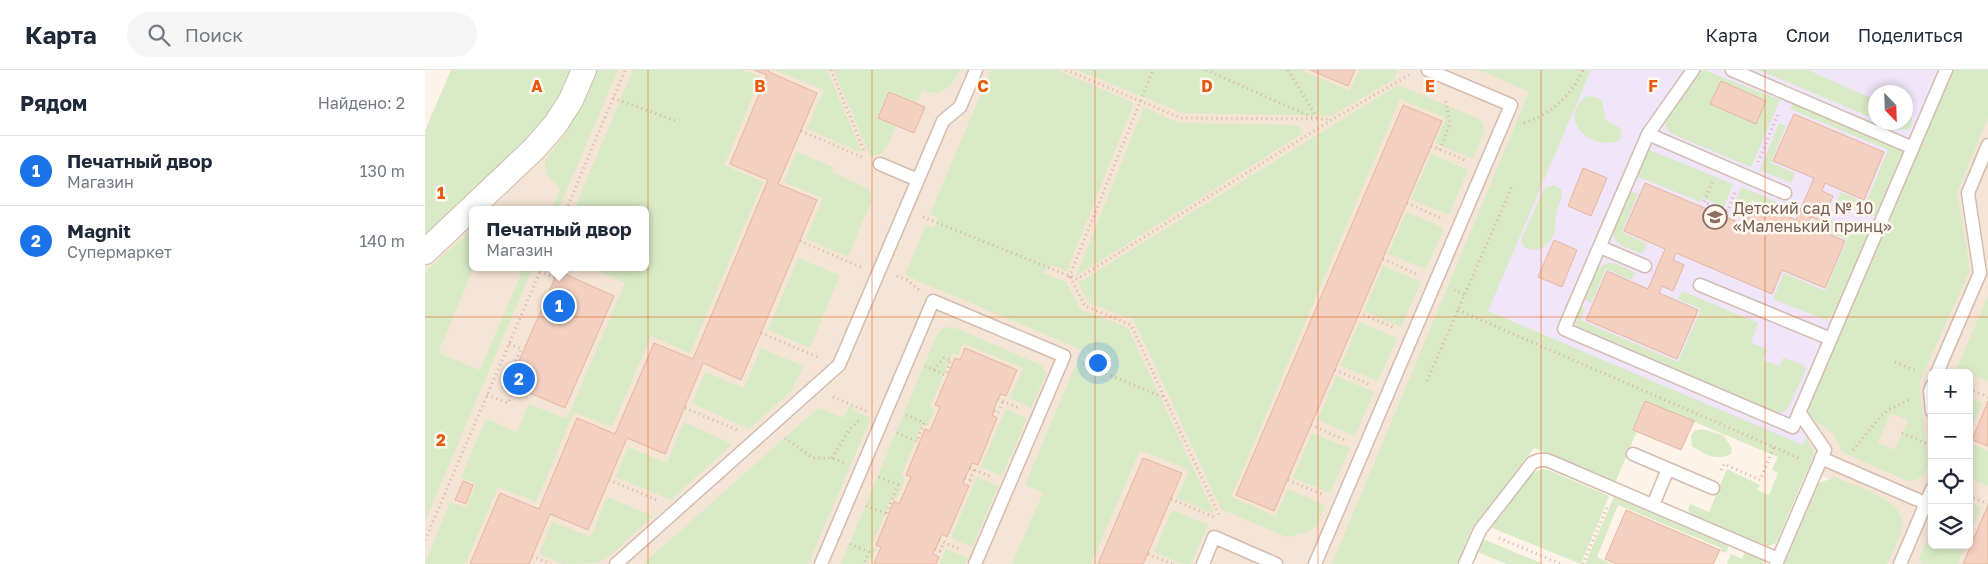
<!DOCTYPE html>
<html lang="ru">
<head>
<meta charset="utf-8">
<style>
  :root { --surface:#fff; --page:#f6f6f7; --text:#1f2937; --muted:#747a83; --line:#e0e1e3; --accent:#1a73e8 }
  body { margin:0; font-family:"Golos Text",sans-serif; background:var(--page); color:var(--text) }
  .controls { position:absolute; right:15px; bottom:15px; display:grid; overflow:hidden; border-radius:8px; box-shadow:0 2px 8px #0003 }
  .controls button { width:45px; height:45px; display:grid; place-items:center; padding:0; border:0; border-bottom:1px solid var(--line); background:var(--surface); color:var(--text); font:25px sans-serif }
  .compass { position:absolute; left:1443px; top:15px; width:45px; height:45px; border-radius:50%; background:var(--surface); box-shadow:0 2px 8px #0003; rotate:157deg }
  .you { position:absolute; left:672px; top:292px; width:18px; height:18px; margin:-12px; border:4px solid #fff; border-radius:50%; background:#1a73e8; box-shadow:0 0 0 8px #1a73e833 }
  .badge { display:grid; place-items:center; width:32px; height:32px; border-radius:50%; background:var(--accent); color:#fff; font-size:16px; font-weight:700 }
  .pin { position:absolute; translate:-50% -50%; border:2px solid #fff; box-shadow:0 1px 5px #0006 }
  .popup { position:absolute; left:44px; top:136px; width:180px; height:65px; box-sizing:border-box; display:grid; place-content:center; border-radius:8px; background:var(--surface); filter:drop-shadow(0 1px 4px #0005); font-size:16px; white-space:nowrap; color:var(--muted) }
  .popup b { font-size:19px; color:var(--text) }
  .popup::after { content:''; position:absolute; left:50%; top:100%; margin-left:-10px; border:10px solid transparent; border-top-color:var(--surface) }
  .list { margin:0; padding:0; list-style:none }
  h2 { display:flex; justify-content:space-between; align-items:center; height:65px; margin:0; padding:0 20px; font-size:21px }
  h2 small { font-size:16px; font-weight:400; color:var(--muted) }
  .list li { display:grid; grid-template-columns:32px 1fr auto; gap:15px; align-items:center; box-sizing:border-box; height:70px; padding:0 20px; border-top:1px solid var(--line) }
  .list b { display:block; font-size:19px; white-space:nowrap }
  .list p { margin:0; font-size:16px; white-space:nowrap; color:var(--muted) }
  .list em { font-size:16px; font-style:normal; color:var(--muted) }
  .icon { flex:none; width:28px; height:28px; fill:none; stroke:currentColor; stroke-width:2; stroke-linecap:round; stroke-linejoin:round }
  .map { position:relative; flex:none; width:1563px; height:494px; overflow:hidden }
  header { display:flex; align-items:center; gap:30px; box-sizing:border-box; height:70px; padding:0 25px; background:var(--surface); border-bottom:1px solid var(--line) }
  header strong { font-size:24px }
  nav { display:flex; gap:28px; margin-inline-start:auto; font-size:18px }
  .search { width:350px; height:45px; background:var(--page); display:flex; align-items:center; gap:12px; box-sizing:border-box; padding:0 18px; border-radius:28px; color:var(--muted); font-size:19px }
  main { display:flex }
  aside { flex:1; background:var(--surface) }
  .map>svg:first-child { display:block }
</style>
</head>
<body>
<header>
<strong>Карта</strong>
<div class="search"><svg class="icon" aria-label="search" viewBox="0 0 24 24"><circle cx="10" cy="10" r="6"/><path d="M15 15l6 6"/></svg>Поиск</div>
<nav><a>Карта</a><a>Слои</a><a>Поделиться</a></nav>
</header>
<main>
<aside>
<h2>Рядом<small>Найдено: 2</small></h2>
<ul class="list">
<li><span class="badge">1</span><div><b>Печатный двор</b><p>Магазин</p></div><em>130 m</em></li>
<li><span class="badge">2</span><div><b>Magnit</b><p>Супермаркет</p></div><em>140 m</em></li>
</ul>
</aside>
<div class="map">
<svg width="1563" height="494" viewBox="0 0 1563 494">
  <rect width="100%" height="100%" fill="#fdf3e9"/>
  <path fill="#f5e5d7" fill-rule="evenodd" d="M26,0h1140l-103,241 315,134 161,-375h24v494h-192l36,-84 -354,-151 -102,235h-951v-433zM48,140h172v57h-172zM1507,303h37v172h-37z"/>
  <path fill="#f0e5f9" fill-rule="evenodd" d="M1166,0h373l-160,376 -316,-135zM1450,22h30v30h-30z"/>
  <path fill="#d8ebc6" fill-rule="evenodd" d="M26,0h121l-12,27 -13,22 -16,19 -106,99v-106z
    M173,0h20l-60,140h-7l9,-20 -14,-17 -1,-12c25,-32 37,-54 53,-91z
    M208,0h110l18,7 -37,88 39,17 -73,171 -39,-17 -39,91 -38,-15 -38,90 -38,-15 -33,77h-40l25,-62 16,6 10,-24 -15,-7 25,-58 31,13 12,-28 38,15 58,-136 -36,-16h56v-57h-71z
    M350,0h52l35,83 -55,-24 17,-39z
    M409,0h126c-8,17 -19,28 -38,20l-6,13 -27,-11 -11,26 18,8c-6,14 -9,30 -26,30z
    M566,0h66l77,33 -67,168 -15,-6 -10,7 24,10 14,27 48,19 85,183 -1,2 -35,-15 12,-28 -49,-20 -49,114h-79l31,-71 -18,-8 57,-135 -177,-75 21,-50 8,3 4,-10 -8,-4z
    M652,0h223l50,21 9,-21h39l-5,10 -62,36 -148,-3z
    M1054,0h112l-103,241 315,134 4,-8 6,14v6l-37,86 -10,4 -75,-31 -3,-7 2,-5 19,8 18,-43 33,16 -3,5 12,5 9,-22 -6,-3 6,-13 -133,-56 -12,28 4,2 -22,52 -81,-35 -62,80 -15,36h-125l197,-472z
    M1279,0l76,30 -29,67 -79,-33c-7,-5 -7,-9 -5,-17l33,-46z
    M1334,0h49l67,30v19z
    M1527,0h36v48l-31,74 13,78 -51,113 9,82c-3,11 -9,16 -21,16l-65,-29c-3,-6 -5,-13 -9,-18 -8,-9 -26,-14 -26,-28zM1466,343l17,7 -13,30 -17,-7z
    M973,15l81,34 5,7v6l-11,27 -38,-16 11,-25 -46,-19 -169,398 45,19 12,-27 37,16 -9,22 -12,6 -17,4 -66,-28 -87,-189 -45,-17 -11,-20z
    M1162,26l9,1 6,4 4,19 11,6 5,5 -2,9c-26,13 -66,-20 -33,-44z
    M1368,34l110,47 -28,66 -38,-16 4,-9 25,11 22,-53 -98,-41z
    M719,37l35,16 117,2 5,3 -1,7 -224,141z
    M1481,43l6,5c1,20 -19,9 -29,5l22,-1z
    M1354,53l7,3 -15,37 24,10 -4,10 -31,-13z
    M1222,79l86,35 -9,23 -21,-9 -2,4 -65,-26z
    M372,82l36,15 -1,5 37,17 3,10 -24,58 -42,-18 17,-41 -39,-16z
    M1006,84l37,16 -19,45 -38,-16z
    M1128,115l8,4c2,14 -3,13 -5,26 -1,5 0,10 -1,15 -4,16 -19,25 -32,16l-2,-6 19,-43 5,-9z
    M1316,117l41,17 -3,7 -27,-11 -5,11 -13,-6z
    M1205,121l8,3 -16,38 25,12 -4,10c-12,-5 -30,-8 -30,-23z
    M981,142l38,16 -18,41 -38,-15z
    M1405,150l37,16 -33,78 -8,6 -53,-21 11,-26 41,18 22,-51 -22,-9z
    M45,161h3v36h1l-36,86 42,17 44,-103h9l-108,254v-249z
    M373,188l42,17 -30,73 -42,-18z
    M1182,193h7l21,9 -3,8 -26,-11 -15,34 -7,-4 13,-30z
    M958,196l38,16 -20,45 -37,-16z
    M1257,221l76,32 -7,20 16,6 -4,11 16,6 4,-8 21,7 2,4 -19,41 -9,3 -203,-88 6,-19 4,2 -5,12 98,42 23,-53 -23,-10z
    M1562,228h1v83l-31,-13z
    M934,252l38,16 -19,43 -37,-15z
    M525,257l8,2 85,37 3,8 -15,34 -21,-10 13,-30 -60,-25 -5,12 -5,-2 -23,54 5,2 -7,17 -6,-1 -21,51 4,3 -8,19 -5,-1 -21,50 5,2 -7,15 -4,-2 -1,2h-23l96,-230 6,-6z
    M336,278l42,18 -11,24 -43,39 -57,-26 13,-31 39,16z
    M911,306l38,16 -19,44 -37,-16z
    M1544,328l13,5 -13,31z
    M424,336l4,1 -1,3 19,8 -63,146h-165l175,-156 26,10z
    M581,339l21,9 -25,58 -21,-9z
    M259,352l48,22 -61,56 -55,-23 12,-30 39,16z
    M1276,359l22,6 9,13 -1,6c-15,8 -27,0 -39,-8l-1,-10 3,-5z
    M887,363l38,15 -20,45 -37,-15z
    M1544,373l19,8v35l-19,-8z
    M1117,399l6,1 61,26 -28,68 -91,-37 41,-53z
    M552,407l21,9 -26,61 -21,-9z
    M1410,407c19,9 73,23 67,51 -3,12 -10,24 -15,36h-103l35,-81z
    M182,427l46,19 -46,42 -10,5 -33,1 -25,-10 13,-32 39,15z
    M1189,427l115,49 -3,7 -6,-2 1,-3 -103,-43 -21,52 15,7h-27z
    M1544,432l12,6 -12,28z
    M747,440l36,15 -17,39h-9l-28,-12z
    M1507,459v16h33l-7,19h-34l-6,-3z
    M1058,469l60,25h-36l-30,-12z
    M521,479l22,9 -3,6h-25z
    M1320,482l18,8 1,4h-37l4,-10 11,5z"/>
  <path fill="#f3d0c0" stroke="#e6b5a0" d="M329,0h15v2l48,21 -39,91 39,16 -76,180 -38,-17 -38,91 -38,-16 -39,92 -38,-16 -21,50h-59l30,-71 39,16 38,-91 38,16 39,-91 39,16 75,-179 -38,-16 37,-89z
    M885,0h45l-7,16z
    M1296,11l45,20 -10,23 -46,-20z
    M464,22l36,15 -11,26 -36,-15z
    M978,35l39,16 -168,390 -38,-16z
    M1369,44l90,38 -20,48 -39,-17 -3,8 11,5 -11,26 -11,-5 -4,8 38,16 -20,47 -43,-18 -10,24 -96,-41 -3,7 11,5 -11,26 -11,-5 -3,7 39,17 -21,49 -91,-39 21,-49 41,18 17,-40 -41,-18 21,-48 100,42 9,-22 42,17 18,-42 -41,-17z
    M1158,98l24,10 -16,38 -23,-10z
    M1129,170l23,10 -15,37 -24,-10z
    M133,201l56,25 -49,112 -56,-24z
    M540,278l52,22 -11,26 -5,-2 -3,5 -6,16 5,3 -19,47 -6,-2 -7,15 -2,5 6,3 -22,51 -5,-3 -9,20 6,3 -3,7h-62l7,-17 -5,-2 18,-44 5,3 12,-27 -5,-2 19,-46 5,2 10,-24 -5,-2 20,-47 5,2z
    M1220,331l49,20 -13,29 -48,-20z
    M1563,331v45l-16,-6z
    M718,388l39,15 -39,91h-45z
    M38,411l10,4 -7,19 -11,-4z
    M1563,435v59h-25z
    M1201,440l94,40 -7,14h-97l-11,-5z"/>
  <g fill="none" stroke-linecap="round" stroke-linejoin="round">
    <g stroke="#d2bcb0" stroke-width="15">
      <path id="service" d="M1268,0l-45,64 -84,195 229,98 153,-357
        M1307,0l181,78
        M1223,64l137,59
        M455,94l38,16
        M1175,177l45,19
        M1275,215l131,54
        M1512,303l43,-100 -12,-80 20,-48
        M1507,316l-2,5 2,20
        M1208,384l80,34
        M1396,388l104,45
        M1228,435l15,-36
        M191,494l223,-199 104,-244 17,-14 16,-37
        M396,494l112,-263 131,55 -89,208
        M778,494l11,-27 62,27
        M890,494l196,-459 -83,-35
        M1040,494l15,-34 52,-67 7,-3h8l231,99
        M1351,494l49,-114 -26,-38
        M1475,494l32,-75"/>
    </g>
    <g stroke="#d2bcb0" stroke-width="26">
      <path id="minor" d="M0,182l109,-103 21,-24 16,-25 13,-30"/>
    </g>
    <path stroke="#d8b3a2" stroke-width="3" stroke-dasharray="1 4" stroke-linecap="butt" d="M406,0l34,83
      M641,0l115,48 150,1
      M781,0l108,48
      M863,0l29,48
      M188,28l66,24
      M1099,53c27,-9 48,-28 59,-53
      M376,61l61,26
      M1006,76l36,15
      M1015,80l10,-27 -5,-25
      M1333,92l21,-50
      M1287,112l-8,20 23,9
      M982,133l36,16
      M141,140l59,-140
      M498,147l154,62 256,-160 76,-44
      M1300,147l10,-25
      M375,171l61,26
      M958,189l36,16
      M115,201l15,7
      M472,206l10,4 12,10
      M644,207l84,-207
      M645,207l15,29 46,19 89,192
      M1029,220l11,5
      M1033,240l343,149
      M934,243l37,15
      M336,263l57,24
      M84,274l12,5 -18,40 9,5
      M1470,292l22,9
      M658,294l82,34
      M500,296l22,10
      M509,300l10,-12 7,2 -6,15
      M910,300l36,15
      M1002,311l86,-197
      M1544,319l19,8
      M62,325l21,8 7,-17
      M408,327l33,14
      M573,329l23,10
      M260,338l52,22
      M569,341l4,2 5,-12
      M481,345l18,8 -7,18
      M886,355l36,16
      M472,363l22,9
      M1477,363l30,13
      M360,368l28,20h19l12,5
      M1428,380l28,-34 9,-7 21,-10
      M407,388l18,-29 10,-10
      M545,398l22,9
      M1296,400l3,-6 36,16 14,-33
      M454,407l19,8 -12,29
      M540,408l5,2 4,-10
      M184,410l48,20
      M863,410l36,15
      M1544,426l19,8
      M746,429l43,18
      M441,436l23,9
      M1074,468l62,26
      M0,470l117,-273
      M514,470l20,9
      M425,474l19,8 -5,12
      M510,479l5,2 4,-9
      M723,484l24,10
      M107,486l19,8
      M1158,494l24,-57"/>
    <use href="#service" stroke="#fff" stroke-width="12"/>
    <use href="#minor" stroke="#fff" stroke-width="24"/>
  </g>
  <path fill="none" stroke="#e8590c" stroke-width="1" stroke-opacity="0.55" d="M223,0v494M447,0v494M670,0v494M893,0v494M1116,0v494M1340,0v494M0,247h1563"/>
  <defs>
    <g id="school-ring" transform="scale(1.25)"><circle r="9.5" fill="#fff8ef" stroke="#8d6e63" stroke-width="1.5"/><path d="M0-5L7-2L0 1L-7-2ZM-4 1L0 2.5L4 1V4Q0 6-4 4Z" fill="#8d6e63"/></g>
  </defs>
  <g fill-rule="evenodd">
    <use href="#school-ring" x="1290" y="147"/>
  </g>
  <g text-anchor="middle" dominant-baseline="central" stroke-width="5" stroke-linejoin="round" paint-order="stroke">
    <g font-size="16" fill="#785e54" stroke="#fff8ef" text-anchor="start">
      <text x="1308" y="138">Детский сад № 10<tspan x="1308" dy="18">«Маленький принц»</tspan></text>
    </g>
  </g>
  <g font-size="16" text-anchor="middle" font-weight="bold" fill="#e8590c" stroke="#fff8ef" stroke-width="5" stroke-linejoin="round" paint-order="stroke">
    <text x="112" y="22">A</text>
    <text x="335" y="22">B</text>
    <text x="558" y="22">C</text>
    <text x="782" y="22">D</text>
    <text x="1005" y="22">E</text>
    <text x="1228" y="22">F</text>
    <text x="16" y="129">1</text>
    <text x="16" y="376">2</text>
  </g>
</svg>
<div class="controls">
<button>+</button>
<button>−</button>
<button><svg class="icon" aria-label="locate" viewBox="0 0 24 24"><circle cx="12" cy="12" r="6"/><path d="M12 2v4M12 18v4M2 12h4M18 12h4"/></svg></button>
<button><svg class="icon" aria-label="layers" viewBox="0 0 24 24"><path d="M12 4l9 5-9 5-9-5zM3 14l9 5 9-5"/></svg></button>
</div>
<svg class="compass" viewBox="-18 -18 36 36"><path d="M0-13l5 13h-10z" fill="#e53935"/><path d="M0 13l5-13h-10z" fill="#747a83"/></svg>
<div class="you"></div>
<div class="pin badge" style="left:134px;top:236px">1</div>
<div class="popup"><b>Печатный двор</b>Магазин</div>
<div class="pin badge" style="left:94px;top:309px">2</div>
</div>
</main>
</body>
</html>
